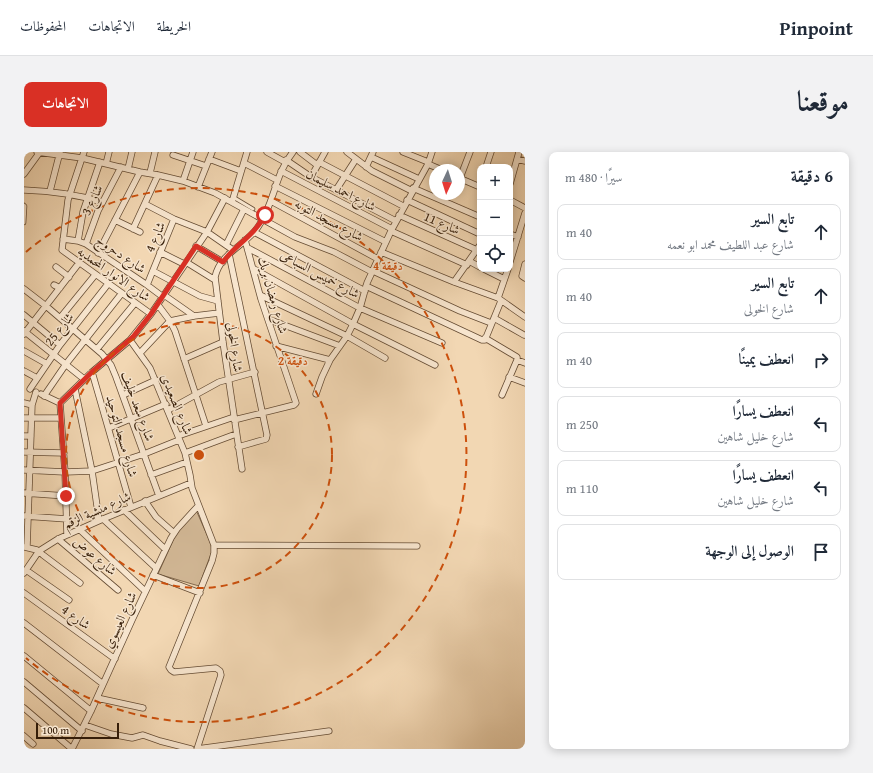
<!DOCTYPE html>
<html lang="ar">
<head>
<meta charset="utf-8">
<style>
  :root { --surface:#fff; --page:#f2f2f3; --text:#1f2937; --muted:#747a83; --line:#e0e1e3; --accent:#d93025 }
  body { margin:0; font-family:"Gentium Book Plus",Amiri,serif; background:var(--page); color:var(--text); direction:rtl }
  .controls { position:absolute; right:12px; top:12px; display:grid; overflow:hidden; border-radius:8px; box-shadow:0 2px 10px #0003 }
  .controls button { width:36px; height:36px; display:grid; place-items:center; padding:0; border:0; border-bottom:1px solid var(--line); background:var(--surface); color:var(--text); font:20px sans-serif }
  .compass { position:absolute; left:405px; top:12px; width:36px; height:36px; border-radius:50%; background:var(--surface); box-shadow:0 2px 10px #0003; rotate:184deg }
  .scale { position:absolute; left:12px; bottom:10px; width:83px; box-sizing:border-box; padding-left:4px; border:2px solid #361e09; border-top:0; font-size:11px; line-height:14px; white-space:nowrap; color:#361e09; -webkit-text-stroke:3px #f7e5ce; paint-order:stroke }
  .stop { position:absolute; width:12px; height:12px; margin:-9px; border:3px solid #d93025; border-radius:50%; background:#fff }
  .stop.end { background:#d93025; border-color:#fff; box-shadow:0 1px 4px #0008 }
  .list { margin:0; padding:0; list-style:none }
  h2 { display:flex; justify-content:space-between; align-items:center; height:52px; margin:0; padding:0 16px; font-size:17px }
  h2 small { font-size:13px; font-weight:400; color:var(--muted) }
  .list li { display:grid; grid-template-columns:26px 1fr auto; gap:12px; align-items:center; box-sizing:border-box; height:56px; margin:0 8px 8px; padding:0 8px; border:1px solid var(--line); border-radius:8px }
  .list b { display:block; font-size:15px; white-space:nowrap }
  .list p { margin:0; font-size:13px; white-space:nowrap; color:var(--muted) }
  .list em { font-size:13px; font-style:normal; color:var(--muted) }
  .icon { flex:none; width:22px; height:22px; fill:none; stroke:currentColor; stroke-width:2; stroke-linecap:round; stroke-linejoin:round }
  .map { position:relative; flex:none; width:501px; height:597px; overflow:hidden; direction:ltr; border-radius:8px }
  header { display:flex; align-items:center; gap:24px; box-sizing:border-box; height:56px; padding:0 20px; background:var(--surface); border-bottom:1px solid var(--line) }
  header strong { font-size:19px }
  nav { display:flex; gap:22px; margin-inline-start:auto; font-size:14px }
  .intro { display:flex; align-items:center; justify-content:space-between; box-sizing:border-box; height:96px; padding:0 24px }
  h1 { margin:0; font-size:28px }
  .button { padding:10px 18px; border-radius:8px; background:var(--accent); color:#fff; font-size:14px; font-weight:700 }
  main { display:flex; gap:24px; padding:0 24px }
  aside { flex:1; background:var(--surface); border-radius:8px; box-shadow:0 2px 10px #0003 }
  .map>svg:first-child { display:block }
</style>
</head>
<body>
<header>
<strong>Pinpoint</strong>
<nav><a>الخريطة</a><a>الاتجاهات</a><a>المحفوظات</a></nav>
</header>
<div class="intro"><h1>موقعنا</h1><a class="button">الاتجاهات</a></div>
<main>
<aside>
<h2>6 دقيقة<small>سيرًا · 480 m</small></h2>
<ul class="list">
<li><svg class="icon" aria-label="ahead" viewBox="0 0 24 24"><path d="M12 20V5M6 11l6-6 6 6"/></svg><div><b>تابع السير</b><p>شارع عبد اللطيف محمد ابو نعمه</p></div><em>40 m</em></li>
<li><svg class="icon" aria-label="ahead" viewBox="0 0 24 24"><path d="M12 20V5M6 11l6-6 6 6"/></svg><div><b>تابع السير</b><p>شارع الخولى</p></div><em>40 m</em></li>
<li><svg class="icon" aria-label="right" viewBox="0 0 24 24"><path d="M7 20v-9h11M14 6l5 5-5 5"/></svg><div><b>انعطف يمينًا</b></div><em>40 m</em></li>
<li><svg class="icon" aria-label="left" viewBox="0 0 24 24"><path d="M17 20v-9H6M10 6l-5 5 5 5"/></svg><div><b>انعطف يسارًا</b><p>شارع خليل شاهين</p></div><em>250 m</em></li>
<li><svg class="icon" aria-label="left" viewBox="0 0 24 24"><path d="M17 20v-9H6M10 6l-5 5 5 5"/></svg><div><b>انعطف يسارًا</b><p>شارع خليل شاهين</p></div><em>110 m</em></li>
<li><svg class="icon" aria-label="arrive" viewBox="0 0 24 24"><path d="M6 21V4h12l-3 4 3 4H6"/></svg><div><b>الوصول إلى الوجهة</b></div></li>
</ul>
</aside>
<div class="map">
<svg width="501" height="597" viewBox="0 0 501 597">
  <rect width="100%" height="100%" fill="#f2d7b3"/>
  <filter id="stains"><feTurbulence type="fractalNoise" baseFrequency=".005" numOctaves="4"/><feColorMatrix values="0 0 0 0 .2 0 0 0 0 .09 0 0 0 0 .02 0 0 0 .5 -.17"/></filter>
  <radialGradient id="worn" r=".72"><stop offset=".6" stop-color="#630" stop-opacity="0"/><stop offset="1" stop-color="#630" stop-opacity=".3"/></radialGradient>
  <path fill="#d2b896" stroke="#846b50" d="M172,358l15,34 1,7 -13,35 -41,-12 18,-40z"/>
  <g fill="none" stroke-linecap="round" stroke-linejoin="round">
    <g stroke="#654c34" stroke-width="4.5">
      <path id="service" d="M209,45l20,12
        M0,53l1,1 -1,17"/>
    </g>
    <g stroke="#654c34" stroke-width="7">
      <path id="minor" d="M13,0l45,6 58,14 18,3 25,6 32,12 80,44 39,15 38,20
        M60,0l-16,48 -6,50 89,64
        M243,0l18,10
        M276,0l17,13
        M323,0l25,19 40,20
        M379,0l25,10
        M149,3l33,11
        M347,5l48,22
        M185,7l32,12
        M493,7l8,2
        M262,8l25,17 85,44
        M295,10l84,44
        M220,11l33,17
        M82,12l3,-12
        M404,12l14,6
        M342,15l7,-15
        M462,15l5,-15
        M104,17l4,-17
        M257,19l111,58
        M126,21l5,-21
        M0,22l16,-22
        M287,25l14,-25
        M435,26l21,9
        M436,26l10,-26
        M159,29l10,-29
        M486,32l9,-32
        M251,34l111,56
        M174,35l14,-35
        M389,36l67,29
        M0,38c27,1 52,4 78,12
        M312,38l20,-31
        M26,39l10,-39
        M383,48l73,34
        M486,48l15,8
        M247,49l107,58
        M208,50l15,-50
        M121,52l29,15 33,13 26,18
        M375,63l78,35
        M91,68l25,12
        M109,77l25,-54
        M367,79l76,34
        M230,80l111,59
        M486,82l8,3
        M39,87l15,2 8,3 61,41 16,12
        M54,89l5,-29 17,-50
        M62,92l12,-33 23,-44
        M202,93l18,-36
        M172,94l27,16
        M224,96l112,60 82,35
        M136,100l24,12
        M357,100l73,30 44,16 27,19
        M74,101l42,-81
        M205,102l38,181 -1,4 -28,8
        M445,109l11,6
        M162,110l29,18
        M486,110l15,-49
        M501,112l-3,12 3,2
        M32,115l13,10
        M230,117l99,55 82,41
        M460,117l20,10
        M129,119l47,25 18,5
        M349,119l87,40 31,12
        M430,130l26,-37
        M30,133l6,3
        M123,133l27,-66
        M342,134l116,54h3l16,-39
        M0,137l22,17 56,48 9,11 5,12 43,119
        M140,143l30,21
        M236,143l87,41 38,22
        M474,146l10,-29
        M134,153l12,16 5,10 31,95
        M0,163l36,30
        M36,166l35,-43
        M470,166l30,17
        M244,167l72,27
        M0,179l60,48
        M0,182l55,-71
        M461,186l32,19v3l-15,35
        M106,188l20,28 35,85 5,22 2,13 22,57v8l-2,8 -43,106 2,3 3,2 42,-4 4,3 1,4 -24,74
        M252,194l54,14
        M73,197l38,-46
        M0,199l23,13
        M116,201l30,-32 24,-5 25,-3
        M160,207l39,-17
        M493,208l8,3
        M0,219l13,7
        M68,220l39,135
        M485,225l16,6
        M6,237l30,-44 48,-61
        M51,237l17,82 7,49
        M17,242l19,9
        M292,242l6,-17 8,-17 17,-24 6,-12 7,-16 7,-25 24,-52 37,-67 4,-12
        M99,243l33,-15
        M20,244l22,-32 56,-71
        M0,251l8,2
        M144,258l51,-28 36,-10
        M0,266h37
        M210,268l60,-15 2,-2 -35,-104 -16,-59
        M85,276l57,-24
        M0,284h7
        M154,284l56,-19
        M0,300l40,1
        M161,301l51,-19
        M218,317l-19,-127 -8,-65c5,-24 31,-32 43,-50 17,-24 16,-52 35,-75
        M0,318l41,2 27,-1 52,-17 35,-14
        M127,323l36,-13
        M0,341l42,3
        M121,349l11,16 18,16
        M100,358l41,39
        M0,364l43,3
        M79,367l53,49
        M55,377l66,62
        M43,383l-2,-63 -5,-69 32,-31 38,-32 21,-26 56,-82 18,-34
        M34,387l60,51
        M190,393l203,1
        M0,395l13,3 6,5 37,28
        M3,395l5,-142 4,-13
        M2,418l43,30
        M0,421l15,-22 19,-12 45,-20 88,-36
        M129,423l47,18
        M0,441l91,66
        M0,471l79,61
        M0,504l67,55
        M0,530l58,49
        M73,546l46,10
        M0,556l48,41 19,-38 41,-91 39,-82 6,-9 21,-23
        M61,573l26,9 21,4 11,-3 17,6 31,8
        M0,584l9,8
        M173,597l132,-18"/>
    </g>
    <use href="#service" stroke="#f7e5ce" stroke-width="3"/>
    <use href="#minor" stroke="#f7e5ce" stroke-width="5.5"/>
  </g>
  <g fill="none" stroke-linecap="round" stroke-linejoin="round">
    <path stroke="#d93025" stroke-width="5" d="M42,344l-6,-93 32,-31 41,-35 18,-23 45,-68 27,16c14,-19 30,-25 42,-47"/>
  </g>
  <g fill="none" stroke="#cd500c" stroke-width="2" stroke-dasharray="7 5">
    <circle cx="175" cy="303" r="133"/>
    <path d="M2 100A267 267 0 1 1 2 506"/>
  </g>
  <g text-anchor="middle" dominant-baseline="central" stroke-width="3" stroke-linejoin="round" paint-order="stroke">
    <g font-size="13" fill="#361e09" stroke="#f7e5ce">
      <text transform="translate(317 38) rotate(27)">شارع احمد سليمان</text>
      <text transform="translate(68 48) rotate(-64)">شارع 3</text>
      <text transform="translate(305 68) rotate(28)">شارع مسجد التوبه</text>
      <text transform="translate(418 71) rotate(24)">شارع 11</text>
      <text transform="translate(131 85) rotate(-67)">شارع 4</text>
      <text transform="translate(97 102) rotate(34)">شارع دحروج</text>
      <text transform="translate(90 122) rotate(35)">شارع الانوار المحمديه</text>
      <text transform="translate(296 122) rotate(28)">شارع خميس السباعى</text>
      <text transform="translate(249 143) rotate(74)">شارع رمضان بريك</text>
      <text transform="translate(35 177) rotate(-52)">شارع 25</text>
      <text transform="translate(211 195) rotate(82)">شارع الخولى</text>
      <text transform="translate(153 252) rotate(68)">شارع الصعيدى</text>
      <text transform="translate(114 254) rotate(70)">شارع سعد خليف</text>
      <text transform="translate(98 284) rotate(74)">شارع مسجد التوحيد</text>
      <text transform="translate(73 358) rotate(-24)">شارع منشية الزقم</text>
      <text transform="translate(71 404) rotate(40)">شارع عوض</text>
      <text transform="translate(52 465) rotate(36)">شارع 4</text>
      <text transform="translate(96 468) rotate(-65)">شارع العيسوي</text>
    </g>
  </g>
  <circle cx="175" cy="303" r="6" fill="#cd500c" stroke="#f7e5ce" stroke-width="2"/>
  <g font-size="12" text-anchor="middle" font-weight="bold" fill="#cd500c" stroke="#f7e5ce" stroke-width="3" stroke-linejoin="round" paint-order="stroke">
    <text x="364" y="118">4 دقيقة</text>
    <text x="269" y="213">2 دقيقة</text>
  </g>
  <rect width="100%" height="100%" filter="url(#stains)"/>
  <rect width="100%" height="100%" fill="url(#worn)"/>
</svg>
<div class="controls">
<button>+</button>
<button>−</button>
<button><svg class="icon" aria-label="locate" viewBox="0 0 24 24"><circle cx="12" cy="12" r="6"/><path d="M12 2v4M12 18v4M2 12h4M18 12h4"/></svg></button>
</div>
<svg class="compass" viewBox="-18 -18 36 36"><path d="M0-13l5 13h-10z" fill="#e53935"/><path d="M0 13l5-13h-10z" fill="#747a83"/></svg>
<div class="scale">100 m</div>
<div class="stop" style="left:241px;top:63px"></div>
<div class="stop end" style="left:42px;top:344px"></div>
</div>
</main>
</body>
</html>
